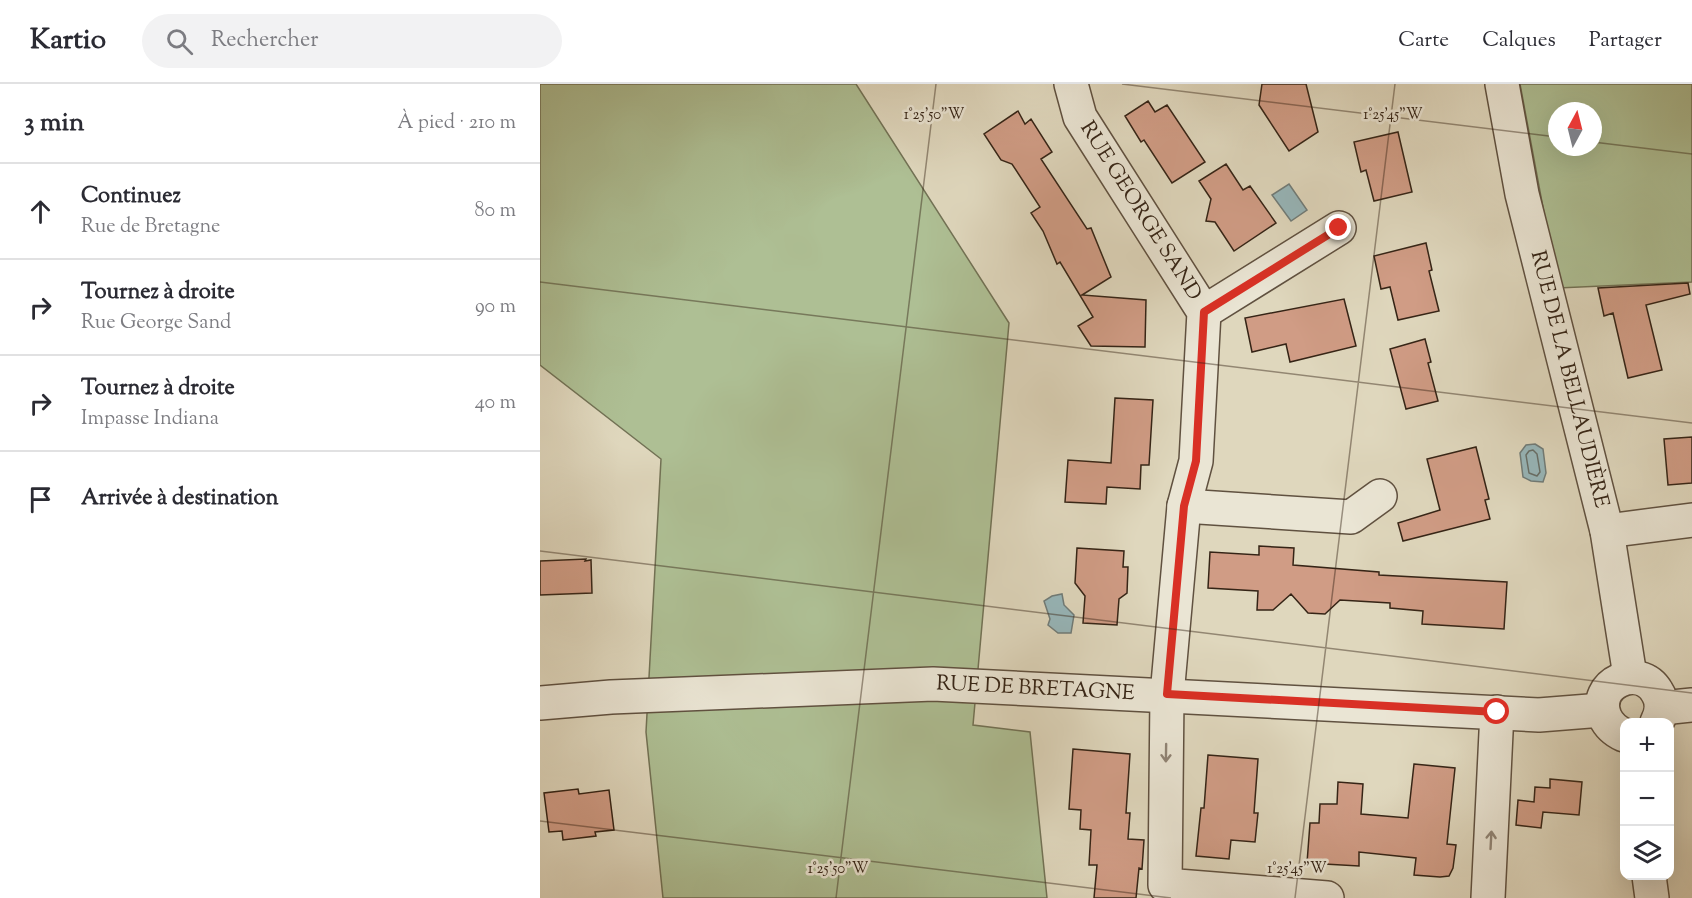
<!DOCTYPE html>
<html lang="fr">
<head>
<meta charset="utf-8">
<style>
  :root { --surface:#fff; --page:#f2f2f3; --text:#2b2b33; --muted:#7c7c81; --line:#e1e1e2 }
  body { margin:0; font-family:"Sorts Mill Goudy",serif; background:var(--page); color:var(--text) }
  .controls { position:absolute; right:18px; bottom:18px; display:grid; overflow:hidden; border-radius:12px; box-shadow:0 6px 24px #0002 }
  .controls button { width:54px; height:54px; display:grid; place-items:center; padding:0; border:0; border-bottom:2px solid var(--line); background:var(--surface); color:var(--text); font:30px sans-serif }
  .compass { position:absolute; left:1008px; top:18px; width:54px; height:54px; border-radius:50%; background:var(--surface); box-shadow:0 6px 24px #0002; rotate:7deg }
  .stop { position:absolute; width:18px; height:18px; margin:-14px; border:4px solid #d93025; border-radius:50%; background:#fff }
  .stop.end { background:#d93025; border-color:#fff; box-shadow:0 2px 6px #0008 }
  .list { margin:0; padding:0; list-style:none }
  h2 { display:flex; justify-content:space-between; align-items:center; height:78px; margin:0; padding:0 24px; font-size:26px }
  h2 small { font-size:20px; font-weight:400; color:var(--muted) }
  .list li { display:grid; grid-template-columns:39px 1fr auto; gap:18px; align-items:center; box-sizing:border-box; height:96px; padding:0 24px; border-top:2px solid var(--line) }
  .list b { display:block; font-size:22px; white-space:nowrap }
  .list p { margin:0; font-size:20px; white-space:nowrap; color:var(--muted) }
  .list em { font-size:20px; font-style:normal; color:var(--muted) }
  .icon { flex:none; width:33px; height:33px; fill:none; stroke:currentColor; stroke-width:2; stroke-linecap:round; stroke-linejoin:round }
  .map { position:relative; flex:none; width:1152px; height:814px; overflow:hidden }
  header { display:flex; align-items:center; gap:36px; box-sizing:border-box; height:84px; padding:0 30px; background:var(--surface); border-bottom:2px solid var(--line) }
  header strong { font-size:28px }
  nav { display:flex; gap:33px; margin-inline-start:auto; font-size:21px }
  .search { width:420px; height:54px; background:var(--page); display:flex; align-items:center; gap:15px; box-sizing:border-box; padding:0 21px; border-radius:33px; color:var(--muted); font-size:22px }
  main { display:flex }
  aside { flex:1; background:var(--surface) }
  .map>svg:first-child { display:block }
</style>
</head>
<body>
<header>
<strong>Kartio</strong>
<div class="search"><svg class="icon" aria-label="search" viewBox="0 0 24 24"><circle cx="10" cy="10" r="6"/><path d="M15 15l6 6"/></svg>Rechercher</div>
<nav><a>Carte</a><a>Calques</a><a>Partager</a></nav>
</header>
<main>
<aside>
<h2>3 min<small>À pied · 210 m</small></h2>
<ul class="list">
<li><svg class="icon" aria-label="ahead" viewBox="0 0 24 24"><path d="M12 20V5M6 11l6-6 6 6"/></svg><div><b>Continuez</b><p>Rue de Bretagne</p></div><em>80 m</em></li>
<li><svg class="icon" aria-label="right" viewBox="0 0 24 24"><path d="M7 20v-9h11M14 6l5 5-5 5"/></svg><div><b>Tournez à droite</b><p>Rue George Sand</p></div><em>90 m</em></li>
<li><svg class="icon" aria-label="right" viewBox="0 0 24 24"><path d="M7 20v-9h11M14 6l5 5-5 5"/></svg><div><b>Tournez à droite</b><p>Impasse Indiana</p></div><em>40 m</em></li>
<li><svg class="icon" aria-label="arrive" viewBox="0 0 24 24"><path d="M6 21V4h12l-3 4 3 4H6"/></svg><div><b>Arrivée à destination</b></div></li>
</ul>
</aside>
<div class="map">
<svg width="1152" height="814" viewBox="0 0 1152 814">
  <rect width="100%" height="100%" fill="#dfd7bd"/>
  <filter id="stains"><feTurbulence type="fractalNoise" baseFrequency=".00333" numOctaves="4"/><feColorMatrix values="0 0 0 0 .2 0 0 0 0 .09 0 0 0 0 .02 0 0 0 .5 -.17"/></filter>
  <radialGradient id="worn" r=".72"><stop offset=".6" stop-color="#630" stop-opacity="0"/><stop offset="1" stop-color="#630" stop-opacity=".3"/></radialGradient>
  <path fill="#aebf94" stroke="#727255" stroke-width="1.5" fill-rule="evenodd" d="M0,0h316l153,239 -36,402 57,7 17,166h-384l-17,-166 15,-273 -121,-94z
    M980,0h172v198l-134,6zM1017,27h36v36h-36z"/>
  <path fill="#97b7bb" stroke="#707c79" stroke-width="1.5" d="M749,100l18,26 -16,11 -19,-26z
    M995,360l8,5 3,24 -3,9 -12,-1 -8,-4 -3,-24 6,-8z
    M522,510l2,11 10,10 -3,18h-13l-10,-8 2,-6 -6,-18 8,-5z"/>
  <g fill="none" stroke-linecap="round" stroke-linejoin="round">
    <path stroke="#666e68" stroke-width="1.5" d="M993,366l4,4 3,18 -3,4 -8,-3 -3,-18 3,-4z"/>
  </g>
  <path fill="#d09c85" stroke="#352416" stroke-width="1.5" d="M722,0h44l12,48 -29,19 -30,-46z
    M608,17l7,11 12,-7 38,57 -33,21 -28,-43 -3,2 -16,-26z
    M478,27l7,13 6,-5 21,33 -11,7 46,70 4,-1 20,49 -29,18 64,5 -1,47 -54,-1 -13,-20 15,-9 -33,-55 -3,2 -14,-33 -12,-18 9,-6 -28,-43 -11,-4 -17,-26z
    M858,48l14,60 -38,9 -8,-31 -5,2 -7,-30z
    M686,80l17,26 7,-4 26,37 -42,28 -19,-29 -9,-1 5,-22 -12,-18z
    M886,159l6,27 -3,1 10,40 -41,9 -8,-33 -9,2 -7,-33z
    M1148,199l2,11 -44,11 16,65 -34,8 -15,-65 -9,3 -6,-28z
    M804,215l12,47 -66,16 -4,-18 -34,8 -7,-34z
    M885,255l6,23 -3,1 10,38 -32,8 -16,-60z
    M575,314l38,2 -4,65h-8l-1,24 -33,-2 -1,17 -41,-2 3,-42 43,3z
    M1152,353v46l-24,2 -4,-46z
    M936,363l13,52 -4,1 5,19 -87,22 -5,-18 42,-13 -13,-51z
    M719,462l35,2 -1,17 86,7v3l128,7 -3,47 -82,-5 1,-13 -33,-3v-5l-50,-3 -15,14 -17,-1 -17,-19 -18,16h-16l1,-19 -50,-3 2,-36 49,3z
    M537,464l47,3 -1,16h5l-1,26 -8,6 -2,26 -34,-2 2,-27 -10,-13z
    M46,475l-1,2 6,-1 1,33 -52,2v-34z
    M533,665l57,5 -4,59h4l-2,26 16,1 -2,29 -3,-1 -3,30h-42l3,-33h-8l2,-35 -11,-1 1,-19 -12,-1z
    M668,671l50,4 -4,54h4l-3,29 -24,-2 -2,19 -33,-3 5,-48h3z
    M874,680l41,4 -8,76 9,1 -3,23 -4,8 -9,1 -26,-2 2,-17 -57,-6v14l-52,-3 3,-40h9l1,-19h17l1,-22 25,2 -2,30 47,4z
    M1010,695l32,3 -3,33 -36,-3 -2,16 -25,-3 2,-25 16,2 1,-15 15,1z
    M38,705l1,5 30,-4 5,40 -19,2 1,4 -33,4 -1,-9 -13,1 -5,-39z"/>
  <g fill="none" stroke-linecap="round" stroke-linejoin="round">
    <g stroke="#605140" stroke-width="36">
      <g id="minor">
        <path id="s1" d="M531,0l9,33 124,195 -8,149 -12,45 -17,189 -2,190 162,13"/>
        <path d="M664,228l135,-84"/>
        <path d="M644,422l167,11 29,-21"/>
        <path d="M1067,447l85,-11"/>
        <path id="s2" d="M0,619l71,-6 322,-13 606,31 63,-5"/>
        <path d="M1122,624l30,-3"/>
        <path d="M948,814l9,-186"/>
      </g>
    </g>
    <g stroke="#605140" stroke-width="36">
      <g id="tertiary">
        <path id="s3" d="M962,0l20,110 85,337 23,145"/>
        <path d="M1084,651c-9,-4 -15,-9 -19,-18 -14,-34 35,-55 52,-25 6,9 5,21 0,30"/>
        <path d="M1109,792l3,22"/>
      </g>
    </g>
    <use href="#minor" stroke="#eae5d4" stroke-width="33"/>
    <use href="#tertiary" stroke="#eae5d4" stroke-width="33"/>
  </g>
  <defs><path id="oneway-shaft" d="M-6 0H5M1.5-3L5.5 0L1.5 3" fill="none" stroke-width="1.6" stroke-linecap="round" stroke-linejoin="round" transform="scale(1.5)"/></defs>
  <g stroke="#908475">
    <use href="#oneway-shaft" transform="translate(626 669) rotate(91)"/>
    <use href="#oneway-shaft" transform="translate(951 756) rotate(-87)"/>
  </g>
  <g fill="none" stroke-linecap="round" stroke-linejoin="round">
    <path stroke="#d93025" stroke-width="8" d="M799,144l-135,84 -8,149 -12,45 -17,188 330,18"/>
  </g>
  <path fill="none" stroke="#352416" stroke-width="1.5" stroke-opacity="0.45" d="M582,0l435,53M1053,58l99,12M0,198l1152,141M0,467l1152,142M0,737l631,77M296,814l100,-814M755,814l100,-814"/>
  <g text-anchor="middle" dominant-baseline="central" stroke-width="5" stroke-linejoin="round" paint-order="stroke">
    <g font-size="21" fill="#352416" stroke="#eae5d4">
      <text stroke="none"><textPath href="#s1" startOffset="146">RUE GEORGE SAND</textPath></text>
      <text stroke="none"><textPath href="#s3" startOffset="303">RUE DE LA BELLAUDIÈRE</textPath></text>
      <text stroke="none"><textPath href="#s2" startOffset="496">RUE DE BRETAGNE</textPath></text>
    </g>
  </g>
  <g font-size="15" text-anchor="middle" fill="#352416" stroke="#eae5d4" stroke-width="5" stroke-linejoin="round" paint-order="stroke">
    <text x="394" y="35">1°25'50"W</text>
    <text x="853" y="35">1°25'45"W</text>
    <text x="298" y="789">1°25'50"W</text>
    <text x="757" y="789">1°25'45"W</text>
  </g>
  <rect width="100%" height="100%" filter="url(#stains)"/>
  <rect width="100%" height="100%" fill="url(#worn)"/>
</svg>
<div class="controls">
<button>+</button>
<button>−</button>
<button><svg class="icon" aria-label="layers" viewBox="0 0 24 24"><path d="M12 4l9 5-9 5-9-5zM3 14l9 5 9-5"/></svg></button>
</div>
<svg class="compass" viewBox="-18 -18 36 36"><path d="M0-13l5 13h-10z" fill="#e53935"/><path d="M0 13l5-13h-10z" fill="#7c7c81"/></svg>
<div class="stop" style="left:957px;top:628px"></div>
<div class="stop end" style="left:799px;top:144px"></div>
</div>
</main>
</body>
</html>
